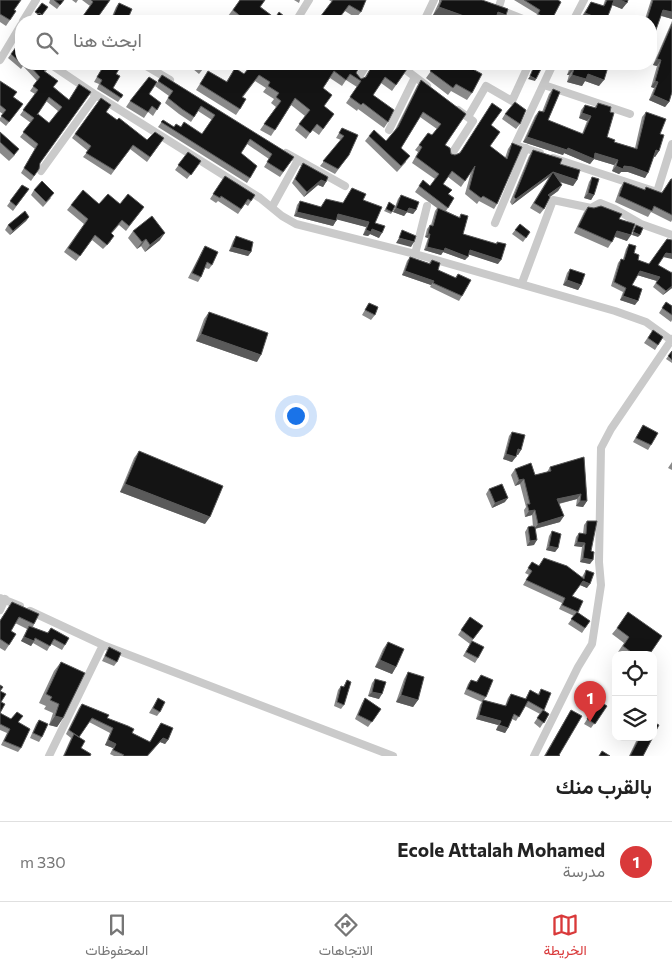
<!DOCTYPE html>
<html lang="ar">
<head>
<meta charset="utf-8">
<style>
  :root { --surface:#fff; --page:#f6f6f6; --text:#222; --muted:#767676; --line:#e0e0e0; --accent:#d9393a }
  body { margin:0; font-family:Commissioner,Vazirmatn,sans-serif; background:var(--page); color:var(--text); direction:rtl }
  .controls { position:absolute; right:15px; bottom:15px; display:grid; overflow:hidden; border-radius:10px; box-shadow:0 5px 20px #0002 }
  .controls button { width:45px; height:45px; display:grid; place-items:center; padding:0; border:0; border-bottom:1px solid var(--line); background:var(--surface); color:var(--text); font:25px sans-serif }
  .you { position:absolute; left:295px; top:415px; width:18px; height:18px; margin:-12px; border:4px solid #fff; border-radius:50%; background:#1a73e8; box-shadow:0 0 0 8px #1a73e833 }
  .badge { display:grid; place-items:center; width:32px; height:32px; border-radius:50%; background:var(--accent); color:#fff; font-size:16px; font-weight:700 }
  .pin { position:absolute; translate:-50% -41px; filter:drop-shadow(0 1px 2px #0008) }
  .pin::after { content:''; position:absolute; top:26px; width:18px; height:15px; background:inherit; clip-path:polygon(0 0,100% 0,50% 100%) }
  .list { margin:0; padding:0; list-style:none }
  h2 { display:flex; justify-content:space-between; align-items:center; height:65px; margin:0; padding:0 20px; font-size:21px }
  h2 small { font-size:16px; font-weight:400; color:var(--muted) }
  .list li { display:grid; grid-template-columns:32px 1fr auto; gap:15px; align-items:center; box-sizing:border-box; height:80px; padding:0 20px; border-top:1px solid var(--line) }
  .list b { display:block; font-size:19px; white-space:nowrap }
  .list p { margin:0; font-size:16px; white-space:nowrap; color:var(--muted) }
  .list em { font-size:16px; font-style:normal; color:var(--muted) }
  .icon { flex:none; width:28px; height:28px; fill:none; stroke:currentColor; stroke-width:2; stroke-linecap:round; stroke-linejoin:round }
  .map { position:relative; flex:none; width:672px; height:756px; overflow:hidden; direction:ltr }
  .search { position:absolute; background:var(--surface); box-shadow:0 5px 20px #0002; left:15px; right:15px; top:15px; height:55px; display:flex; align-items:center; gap:12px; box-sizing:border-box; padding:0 18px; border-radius:20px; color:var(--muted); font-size:19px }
  .sheet { height:145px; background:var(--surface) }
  nav { display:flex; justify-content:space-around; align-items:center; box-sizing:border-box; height:70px; border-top:1px solid var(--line); background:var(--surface); font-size:14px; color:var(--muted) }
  nav a { display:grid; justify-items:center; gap:2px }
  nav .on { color:var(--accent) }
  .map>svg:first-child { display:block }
</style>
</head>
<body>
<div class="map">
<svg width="672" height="756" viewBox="0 0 672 756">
  <rect width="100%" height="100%" fill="#fff"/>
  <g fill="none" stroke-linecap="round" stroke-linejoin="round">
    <path stroke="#cacaca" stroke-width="8" d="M498,10l3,-10
      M500,10l28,11
      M23,21l13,-21
      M296,21l13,-21
      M424,21l10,-21
      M573,21l11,-21
      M0,60l21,-35
      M50,64l46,31 164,103 22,18 14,8 119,30 200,57 31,11 25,18
      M143,64l27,16
      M404,64l-2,3 25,19
      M357,80l10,-16
      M544,85l86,29
      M468,117l18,-31 26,15 17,-37
      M389,130l26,-53
      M286,153l59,33
      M540,153l-25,-8 38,-81
      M451,155l22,-34 -15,-11
      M553,158l104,34 15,-48
      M41,171l55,-76
      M272,207l26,-47
      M495,223l31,-75
      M415,254l12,-48
      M522,283l31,-83 38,8 9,-5 15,6 26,15 31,11
      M0,598l20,8
      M0,610l5,-11
      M30,611l73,34 290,111
      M49,756l54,-111
      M534,756l44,-89 14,-23 9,-59 -2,-23 2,-114 10,-19 61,-90"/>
  </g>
  <path fill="#8a8a8a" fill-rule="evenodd" d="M0,0l16,11 -10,15 -6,-4z
    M50,0h14l-7,9 -8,-6z
    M72,0h6l-2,3z
    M82,0h28l-15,21h-13l-2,-1 10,-14z
    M240,0l21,7 14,11 13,3h-52l-8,-5z
    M294,0h6l-1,3z
    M329,0h37l-5,12 -5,6 -11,-7z
    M439,0h43l-49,15 6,-13z
    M514,0h44l-7,21h-11l-5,-2 2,-5z
    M605,0h23l-6,9 -10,-4 -6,16h-21l-5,-2 11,-17 12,4z
    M651,0h21v19l-11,-3 -10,5h-13l2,-3 5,1z
    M119,3l10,13 7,5h-26l6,-14z
    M672,21v71l-3,10 -4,5 -16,-7 5,-12 -3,-1 6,-21 -4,-1z
    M21,45v19h29l-2,5 -3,3 9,15 15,13 -29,63 -1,6 -8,12 -10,-8 14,-24 -15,-12 11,-14 -11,-8 15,-21 -5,-3 7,-10 -14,-15 -2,3 -13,-11 3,-4zM46,101l12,10 -9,12 -12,-8z
    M60,64h14l-4,6z
    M97,64h25l-6,10 -3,14 10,7 -5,7 -21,-13 2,-5 -5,-2 8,-14z
    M153,64h9l-2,4z
    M187,64h20l-8,10z
    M244,64h117l-5,9 5,6 4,-2 8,-13h29l5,5 -15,22 -11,-8 -8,12 15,27 -4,6 -26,-19 -1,2 -11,-8 11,-16 -11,-7 -4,6 -12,-8 -7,10 1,18 10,8 -15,21 -7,-5 -6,9 -11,-9 10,-14 -14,-11 -20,31 -11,-6 16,-23 -5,-4 3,-4 -11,-7 3,-4 -11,-7 -12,16 -3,12 -4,6 -40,-25 12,-19 18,11 9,-14 9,6 5,-7z
    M436,64l36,29 -5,7 -16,-9 -3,4 -22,-17z
    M571,64h31l-3,22 -14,-5 -3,5 -15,-4 2,-7h-2z
    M162,75l132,82 -14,20 -16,-10 5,-8 -22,-15 -6,9 9,25 -3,5 -89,-56 5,-7 11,7h7l21,7 10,-14 -14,-9 -7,11 -12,-8 -14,-11 4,-7 -14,-10z
    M421,80l45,34 -21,31 6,9 4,1 4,-2 32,-28 -1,21 15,12 3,-9 4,-6 -15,61 -3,5 -15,-8 -2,3 -12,-10 6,-22 -10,15 -13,-10 -5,7 6,10 5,4 -8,13 13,6 2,-3 2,20 33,10 1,-2 1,22 -29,-10 -4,6 -22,-8 -2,3 -17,-5 4,-12 -3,-1 2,-8 3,-4h1l4,-14 2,-3 -22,-16 8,-12 7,6 5,-7 -23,-16 6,-11 -3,-2 4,-5 13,-10 5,-6 -17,-12 -19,31 5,14 -9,10 -32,-31 4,-5 17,5 9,-11 22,-44z
    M0,81l14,16 9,7 -17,22 -6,-5v-3l3,-4 -3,-2z
    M553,89l-5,31 34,14 5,-13 -8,-3 2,-8 4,-5 9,3 4,-5 12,9 -3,25 7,5 21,6 7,-31 4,-5 14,22 -1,17 -4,6 -1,-1 -9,22 -17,-6h-7l-2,2 -7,-3 2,-6 -20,-6 -4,5 -26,-11 -1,2 -40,-13 12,-26 4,-5 3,1 7,-18z
    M149,94l12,9 -8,13 -5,-4 -4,6 -18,-11 4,-6z
    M101,98l5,14 11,8 30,20 17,-2 -17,24 -17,-13 -19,26 -28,-18 5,-6 -16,-13z
    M505,114l15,10 -4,5 -14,-10z
    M342,128l7,27 -14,19 -15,-8 21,-26 -5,-2z
    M0,132l15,23 -6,6 -9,-8z
    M533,150l27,14 17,16 -4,6 -14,-4 3,3 -4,6 -8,6 -6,12 -4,5 -10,-6 19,-31 -37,28 -2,-3 19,-46z
    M188,152l13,9 -14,18 -12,-9z
    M303,163l23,19 -3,5 -5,-2 -14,12 -12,-14z
    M225,176l30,19 -7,11 -3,-2 -7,10 -20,-13 -2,2 -6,-4z
    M592,177l2,18 -3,5 -7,-2 5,-16z
    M672,179v41l-1,2 -20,-10 -3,5 -33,-15 5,-14 4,-6 20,8 2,-3 15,6z
    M22,185l7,4 -16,22 -6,-5z
    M34,190l17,8 -8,9 -12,-12z
    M401,195l15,15 -3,4 -6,-2 -3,4 -11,-4 5,-13z
    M363,200l12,23 4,15 -9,-4 -2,2 -5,-1 3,-8 -29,-8 -4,7 -39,-10 3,-11 3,-4 21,6z
    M99,204h21l24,3 -18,24 -7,-6 -7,8 -1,8 -8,8 -11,-9 -16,21 -12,-9 20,-28 -17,-14 4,-5z
    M388,205l4,7 -1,2 -7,-3z
    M588,207l31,12 8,22 -12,-4 -7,11 -34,-15 10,-21z
    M29,217l-3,4 -16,14 -5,-5 3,-5z
    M520,224l10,8 -7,10 -11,-8z
    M133,231l27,9 -15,12 -4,-6 -4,3 -9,-11z
    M236,236l15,16 -3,4 -19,-5 4,-10z
    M629,244l9,16 11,4 14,-7 -5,8 13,8 1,-2v17l-9,7 -10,-8 4,-6 -20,-6 -5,10 3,20 -15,-5 3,-8 -12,-6 7,-23 3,-4h2l3,-10z
    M205,246l7,19 -3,4 -4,-1 -4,9 -3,5 -10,-4 14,-27z
    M410,257l19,6 3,-3 6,10 17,8 3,-4 4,22 -3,5 -29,-14 1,-2 -29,-10 5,-14z
    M570,269l11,16 -3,5 -15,-5 4,-12z
    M666,302l6,4v14l-1,2 -12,-9z
    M369,303l6,12 -4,5 -9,-5z
    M209,312l48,50 -61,-21 8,-22z
    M653,330l10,7 -8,13 -11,-7z
    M672,351v12l-6,-4z
    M643,425l8,20 -3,5 -15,-8z
    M512,432l9,18 -3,5 -2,-1 -4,8 -9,-3 6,-23z
    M139,451l66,73 -85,-32 14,-34z
    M584,457l3,44 -4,6 -7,-1 1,-7 -18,5 1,18 -25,7 -1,16 -7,1 -2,-14 3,-5h5l-1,-12 -7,2 -1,-7 2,-3 -6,-23 -5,2 -4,-11 4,-6 20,6 12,-3 3,-5z
    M672,462v8l-4,-2z
    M489,489l16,13 -13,6 -6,-14z
    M587,521l4,30 -1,13 -10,-2 2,-15 -8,-1 2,-9 3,-4 4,1 1,-9z
    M552,531l6,17 -3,4 -9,-2 3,-14z
    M544,558l38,19 4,-7 1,18 -7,-3 -8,11 6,17 12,8 -8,12 -14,-9 6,-8 -15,-7 3,-6 -39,-18 6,-10 -4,-2 7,-11 7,4z
    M12,602l22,22 -1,3 14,6 4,-5 14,17 -3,5 -11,-6 -4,7 -14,-8 -2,3 -10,-5 6,-12 -12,-6 -4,8 -2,14 -4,6 -5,-3v-28z
    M470,617l13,9 -11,15 6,17 -3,5 -12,-7 7,-12 -12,-9z
    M617,628l45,8 -13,19h-27l-4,-3 6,-9 -12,-9z
    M388,642l8,25 -4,7 -17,-7 8,-18z
    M109,647l8,15 -3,4 -12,-5z
    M61,662l2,56 -6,9 -8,-2 4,-12 -9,-4 2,-3 -7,-3 15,-32z
    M408,672l10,28 -5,7 -17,-5 8,-23z
    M481,675l5,22 -2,3 21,6 3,-8 3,-4 14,5 5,-9 8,4 3,-5 3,21 5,4 -9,14 -6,-5 6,-9 -15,-8 -9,15 -4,-2 -4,9 -3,5 -9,-3 2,-5 -22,-6 4,-14 2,-3 -18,-8 4,-10 3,-4 5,2z
    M375,679l4,20 -11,-3 4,-13z
    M347,680l-3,25 -3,4 -7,-3 4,-16 3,-4 2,1z
    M0,685l1,17 -1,11 18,10 3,25 -3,4 -17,-7 6,-12 -7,-3z
    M158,698l2,14 -3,4 -8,-3z
    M365,698l16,11 -13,18 -13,-8 7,-16z
    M599,701l8,5 -16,22 -7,-4z
    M82,704l50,29 18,9 11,-19 7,17 -3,4 -5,-2 -12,14h-34l-4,-2 3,-6 -8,-3 5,-12 -21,-11 -10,15 2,11 9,8h-27l8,-18 -5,-4 13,-26z
    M571,710l-12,45 1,1h-16z
    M39,720l3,17 -3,5 -9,-4 6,-14z
    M638,737h15l-10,19h-14z"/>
  <path fill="#5a5a5a" d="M613,0h7l7,3 -5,6 -12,-5z
    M439,7l39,14h-29l-16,-6z
    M663,10l9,2v7l-13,-4z
    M498,12l8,3 -4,6h-8z
    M585,13l13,5 -2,3h-11l-5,-2z
    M657,59l4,1 -4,6 -4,-1z
    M172,64h12l-2,2z
    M572,68l2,1 -5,6h-2z
    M588,74l16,6 -5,6 -14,-5 -3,5 -15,-4 5,-7z
    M530,76l6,3 -1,2 -7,-2z
    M655,81l3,1 -4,6 -3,-1z
    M653,95l16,7 -4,5 -16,-7z
    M582,113l9,3 -4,5 -8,-3z
    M527,137l41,11 27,5 23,7 -4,5 -20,-6 -4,5 -26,-11 -1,2 -40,-13z
    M656,150l3,1 -4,6 -3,-1z
    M616,166l16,1 16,6 -3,5 -17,-6h-7l-2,2 -7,-3z
    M553,172l24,8 -4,6 -24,-8z
    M553,172l-4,5 -37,28 4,-6z
    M321,180l5,2 -3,5 -5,-2 -14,12 3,-5z
    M562,185l-4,6 -14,10 4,-6z
    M588,193l6,2 -3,5 -7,-2z
    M396,208l11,4 -3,4 -11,-4z
    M409,208l7,2 -3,4 -7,-2z
    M297,212l39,9 -3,5 -39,-10z
    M338,214l31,8 -3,5 -31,-8z
    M29,217l-3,4 -16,14 3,-4z
    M372,229l10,4 -3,5 -9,-4 -2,2 -5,-1 3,-5z
    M617,231l14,4 -4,6 -13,-5z
    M633,232l7,3 -2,2 -6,-2z
    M165,233l-5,7 -15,12 5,-7z
    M428,234h2l-2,4 -3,-1z
    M399,238l15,4 -3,5 -15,-4z
    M146,239l-5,7 -4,3 5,-7z
    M232,247l19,5 -3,4 -19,-5z
    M427,247l18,1 23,9 -3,3 -22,-8 -2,3 -17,-5z
    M470,250l31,10 -3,4 -31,-10z
    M666,253l6,1v5l-9,-2z
    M405,271l29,10 -3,4 -29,-10z
    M640,271l20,6 -3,4 -20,-6z
    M567,280l14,5 -3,5 -15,-5z
    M672,286v2l-9,7 3,-4z
    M623,296l15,5 -3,4 -15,-5z
    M201,334l60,21 -4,7 -61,-21z
    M518,449l3,1 -3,5 -4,-1z
    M506,454l10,3 -4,5 -9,-3z
    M524,479l-4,5 -5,2 4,-6z
    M125,484l85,33 -5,7 -85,-32z
    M581,494l-4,5 -24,6 4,-6z
    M508,498l-3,4 -13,6 3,-5z
    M580,501h7l-4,6 -7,-1z
    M535,510l-3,5 -7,2 4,-6z
    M564,516l-4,6 -26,7 4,-5z
    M537,540l-3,5 -7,1 3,-5z
    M577,542l8,1 -3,4 -8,-1z
    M549,546l9,2 -3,4 -9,-2z
    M583,558l10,2 -3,4 -10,-2z
    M583,581l7,3 -3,4 -7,-3z
    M24,637l10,4 -3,5 -10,-5z
    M380,660l16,7 -4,7 -17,-7z
    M372,692l10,2 -3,5 -11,-3z
    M401,695l17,5 -5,7 -17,-5z
    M479,715l22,6 -3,4 -22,-6z
    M55,716l8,2 -6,9 -8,-2z
    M499,725l9,3 -3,5 -9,-3z
    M163,738l5,2 -3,4 -5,-2 -13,14z
    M108,740l8,4 -3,4 -8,-3z"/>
  <path fill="#141414" stroke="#5a5a5a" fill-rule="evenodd" d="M0,0h21l-7,10 2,1 -6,9 -10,-6z
    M54,0h10l-4,5z
    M91,0h19l-15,21h-4l-8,-5 10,-14z
    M240,0h25l-5,7 15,11 4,-6 10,8 -1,1h-46l2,-2 -11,-9z
    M333,0h33l-5,12 -12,-7 -12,16h-20z
    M442,0h40l26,9 -2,6 -8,-3 -3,9h-17l-39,-14z
    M524,0h34l3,2 -10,19 -13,-7 2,-4z
    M607,0h7l-8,21h-9l1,-3 -13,-5 6,-11 13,4z
    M620,0h8l-1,3z
    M653,0h19v12l-9,-2 -11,31h-1v-20h-12l1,-3 7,1z
    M42,3l6,4 -6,8 -3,-2 -1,1 -3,-2z
    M119,3l13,6 -3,7 7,5h-25z
    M39,13l13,8h-19z
    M362,17l6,4h-9z
    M518,18l17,3h-18z
    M672,24v68l-3,10 -16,-7 5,-13 -3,-1 6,-21 -4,-1z
    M19,43l2,2v18l-10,-9z
    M28,64h22l1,1 -7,6 14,10 -5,6 16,13 10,-16 12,8 -51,71 -1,6 -5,7 -10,-8 14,-24 -15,-12 11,-14 -11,-8 15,-20 -5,-4 7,-9zM49,97l13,10 -13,16 -11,-9 -1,1z
    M105,64h17l-6,10 4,2 -7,12 10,7 -2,3 -21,-14 2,-4 -5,-3z
    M196,64h11l-4,5z
    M252,64h109l-5,9 5,6 5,-2 7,-13h29l5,5 -11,16 -11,-8 -12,18 21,15 -6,12 -25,-19 -2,2 -11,-8 11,-16 -11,-7 -4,6 -12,-9 -11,17 9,7 -8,11 10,8 -11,15 -6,-5 -7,9 -11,-9 11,-14 -15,-12 -20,32 -11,-6 17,-23 -5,-4 3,-4 -11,-7 2,-4 -11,-7 -17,22 4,2 -6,10 -40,-25 8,-13 19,11 8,-14 9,6z
    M436,64h27l19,10 -10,19 -16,-9 -3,4 -23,-17z
    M535,64h5l3,1 -7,14 -6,-3z
    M573,64h29v1l6,2 -4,13 -16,-6 -2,5 -14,-4 2,-6 -2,-1z
    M162,75l132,82 -11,15 -16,-10 5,-8 -22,-15 -9,14 16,13 -7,12 -89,-56 2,-2 11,7 2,-3 5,3 3,-5 18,12 13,-19 -14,-9 -7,11 -12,-8 -14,-11 5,-7 -15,-10z
    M149,77l8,5 -8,12 12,9 -4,7 -5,-4 -4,6 -18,-11z
    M421,80l45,34 -21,31 5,3 1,6 4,1 5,-2 32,-50 10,7 -11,15 9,7 -10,14 17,13 5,-16 10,4 -25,57 -14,-8 -2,2 -12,-9 6,-23 -10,15 -13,-10 -9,13 9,6 -4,4 6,4 -6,10 -29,-22 4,-6 7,6 9,-12 -23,-17 6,-10 -3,-2 9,-12 4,2 9,-11 -18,-12 -22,36 9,8 -9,10 -32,-30 5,-6 12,11 12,-14z
    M0,81l17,11 -4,5 10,7 -14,18 -8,-6 5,-6 -6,-5z
    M553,89l7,3 -12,28 35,14 8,-18 -9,-3 3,-8 11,3 2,-5 13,4 -1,5 4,1 -7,24 8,3 -1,2 23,7 9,-37 20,7 -6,15 4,1 -5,16 -3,-1 -8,23 -16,-6 -8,-1 -1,3 -7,-3 2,-6 -23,-7 -1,6 -26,-11 -1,2 -40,-13 12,-26 5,1z
    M101,98l10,7 -5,7 11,8 2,-2 28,22 8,-8 9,6 -14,19 -17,-12 -19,25 -28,-17 5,-7 -16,-12z
    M515,102l11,8 -6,14 -15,-10z
    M342,128l16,7 -9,20 -11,14 -15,-8 21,-25 -5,-3z
    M0,132l19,17 -5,6 -14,-13z
    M533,150l29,9 -2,5 20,6 -3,10 -24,-8 9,13 -14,10 2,2 -6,12 -10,-6 19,-31 -37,27 -2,-2z
    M188,152l13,9 -10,14 -13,-10z
    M303,163l25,14 -2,5 -5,-2 -14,12 -12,-13z
    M225,176l30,19 -4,6 -3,-2 -7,10 -20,-13 -1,2 -7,-4z
    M592,177l7,2 -5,16 -6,-2z
    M671,179h1v36l-18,-9 -2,5 -33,-15 5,-14 21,8 1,-3 16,6z
    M42,181l12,12 -8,9 -12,-12z
    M22,185l7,4 -13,17 -6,-5z
    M352,188l14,6 -3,6 19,7 -7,16 10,3 -3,7 -10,-4 -1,3 -5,-2 3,-8 -31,-8 -2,7 -39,-9 3,-11 21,6 5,-8 17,4z
    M83,190l16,14 9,-10 12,10 8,-10 16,13 -15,19 -7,-6 -11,13 3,3 -7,9 -12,-10 -15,21 -12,-8 20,-29 -17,-14z
    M401,195l18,7 -3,8 -7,-2 -2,4 -11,-4z
    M389,202l6,4 -3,6 -6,-3z
    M601,206l21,8 -3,5 16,5 -4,11 -14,-4 -5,11 -34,-15 10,-20 6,1z
    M438,208l22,10 1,-4 7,2 -5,18 34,10v-2l9,2 -5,16 -31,-10 -2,7 -23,-9 -1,3 -17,-4 3,-13h-2l2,-9 3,1z
    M25,211l4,6 -16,14 -5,-6z
    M152,216l13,17 -15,12 -4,-6 -4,3 -9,-11z
    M520,224l10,8 -4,6 -11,-8z
    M636,225l7,3 -3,7 -7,-3z
    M402,230l14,6 -2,6 -15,-4z
    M236,236l17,6 -2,10 -19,-5z
    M667,239l5,1v14l-6,-1 -8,12 14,8v13l-6,5 -10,-8 4,-6 -20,-6 -8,14 10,4 -4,12 -15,-5 3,-8 -12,-6 7,-23 3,1 5,-16 7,2 -2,7 5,2 -1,5 11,4z
    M205,246l13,6 -6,13 -5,-3 -6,15 -9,-4z
    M410,257l20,7 2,-4 8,3 -2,7 18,8 2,-4 13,6 -9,16 -29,-13 1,-2 -29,-10z
    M570,269l15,5 -4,11 -14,-5z
    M666,302l6,4v9l-10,-7z
    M369,303l9,4 -3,8 -10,-5z
    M209,312l59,21 -7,22 -60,-21z
    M653,330l10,7 -5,8 -10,-7z
    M672,351v9l-4,-4z
    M643,425l15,8 -7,12 -15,-7z
    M512,432l13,3 -4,15 -3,-1 -2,8 -10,-3z
    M139,451l84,35 -13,31 -85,-33z
    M584,457l3,44h-7l1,-7 -24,5 7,17 -26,8 -3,-14 -6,1 -2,-7h3l-6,-25 -5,1 -4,-11 16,-6 4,12 16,-4 -1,-4z
    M502,484l6,14 -13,5 -6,-14z
    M587,521h10l-6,30 3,1 -1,8 -10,-2 2,-15 -8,-1 2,-9 7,1z
    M532,526l3,1 2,13 -7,1 -2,-14z
    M552,531l9,3 -3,14 -9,-2z
    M544,558l23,8 17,13 2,-9 8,3 -4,11 -7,-3 -11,15 11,5 -5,11 -16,-7 3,-7 -39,-18 6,-9 -4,-3 4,-6 7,4z
    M12,602l27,12 -5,10 -15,-7 -8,14 5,3 -7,11 -9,-6v-18z
    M577,612l13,9 -5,7 -14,-9z
    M628,612l34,24 -13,19h-14l-12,-9 6,-9 -12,-9z
    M470,617l13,9 -10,13 -12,-9z
    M29,626l19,7 3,-5 18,10 -4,7 -11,-6 -4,7 -15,-8 -1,3 -10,-4z
    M472,641l12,6 -6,11 -12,-6z
    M388,642l16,7 -8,18 -16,-7z
    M109,647l12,6 -4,9 -12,-6z
    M61,662l24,11 -22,45 -8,-2 4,-12 -9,-4 2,-3 -6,-3z
    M408,672l16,5 -6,23 -17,-5z
    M481,675l12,5 -7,17 -19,-8 4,-9 6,2z
    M375,679l11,3 -4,12 -10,-2z
    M347,680l4,2 -7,23 -7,-3 4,-16 3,1z
    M0,685l3,2 -3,4 6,3 -5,8 4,2 -5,9 11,6 6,-7 6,4 -5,6 12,7 -9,19 -17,-7 6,-12 -10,-5z
    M541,689l10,4 -7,17 -16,-9 -9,16 -5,-3 -6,14 -9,-3 2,-4 -22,-6 4,-15 23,6 5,-12 15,5 4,-9 9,5z
    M158,698l7,4 -5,10 -7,-4z
    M365,698l16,11 -9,13 -14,-7z
    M599,701l8,5 -12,18 -8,-5z
    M82,704l27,11 -2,3 21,8 6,3 -2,4 18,9 11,-19 12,5 -5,12 -5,-2 -16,18h-24l1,-1 -11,-5 3,-6 -8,-4 5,-12 -21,-10 -13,19 -10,-7z
    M543,710l6,4 -5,9 -7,-5z
    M571,710l11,6 -23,39 1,1h-15z
    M39,720l9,4 -6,13 -9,-4z
    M653,722l6,3 -6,11z
    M74,734l11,7 -4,7 10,6 -1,2h-26z
    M640,737h13l-10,19h-13z
    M602,751l8,5h-11z"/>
</svg>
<div class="controls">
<button><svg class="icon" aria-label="locate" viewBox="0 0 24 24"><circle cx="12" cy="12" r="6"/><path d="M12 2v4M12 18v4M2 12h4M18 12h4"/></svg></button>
<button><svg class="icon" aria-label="layers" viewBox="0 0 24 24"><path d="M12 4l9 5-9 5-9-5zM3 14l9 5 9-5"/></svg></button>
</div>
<div class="you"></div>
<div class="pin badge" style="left:590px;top:722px">1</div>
<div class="search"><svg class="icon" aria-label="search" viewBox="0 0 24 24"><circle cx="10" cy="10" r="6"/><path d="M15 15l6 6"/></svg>ابحث هنا</div>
</div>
<section class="sheet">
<h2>بالقرب منك<small></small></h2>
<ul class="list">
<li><span class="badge">1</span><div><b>Ecole Attalah Mohamed</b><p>مدرسة</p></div><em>330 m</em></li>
</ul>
</section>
<nav>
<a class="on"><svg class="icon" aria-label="map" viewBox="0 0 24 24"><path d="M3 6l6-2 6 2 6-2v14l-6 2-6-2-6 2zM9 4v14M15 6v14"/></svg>الخريطة</a>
<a><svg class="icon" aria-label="directions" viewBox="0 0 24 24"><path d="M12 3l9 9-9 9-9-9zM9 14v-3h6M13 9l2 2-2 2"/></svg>الاتجاهات</a>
<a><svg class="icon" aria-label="saved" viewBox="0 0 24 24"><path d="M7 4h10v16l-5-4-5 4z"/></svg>المحفوظات</a>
</nav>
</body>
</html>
